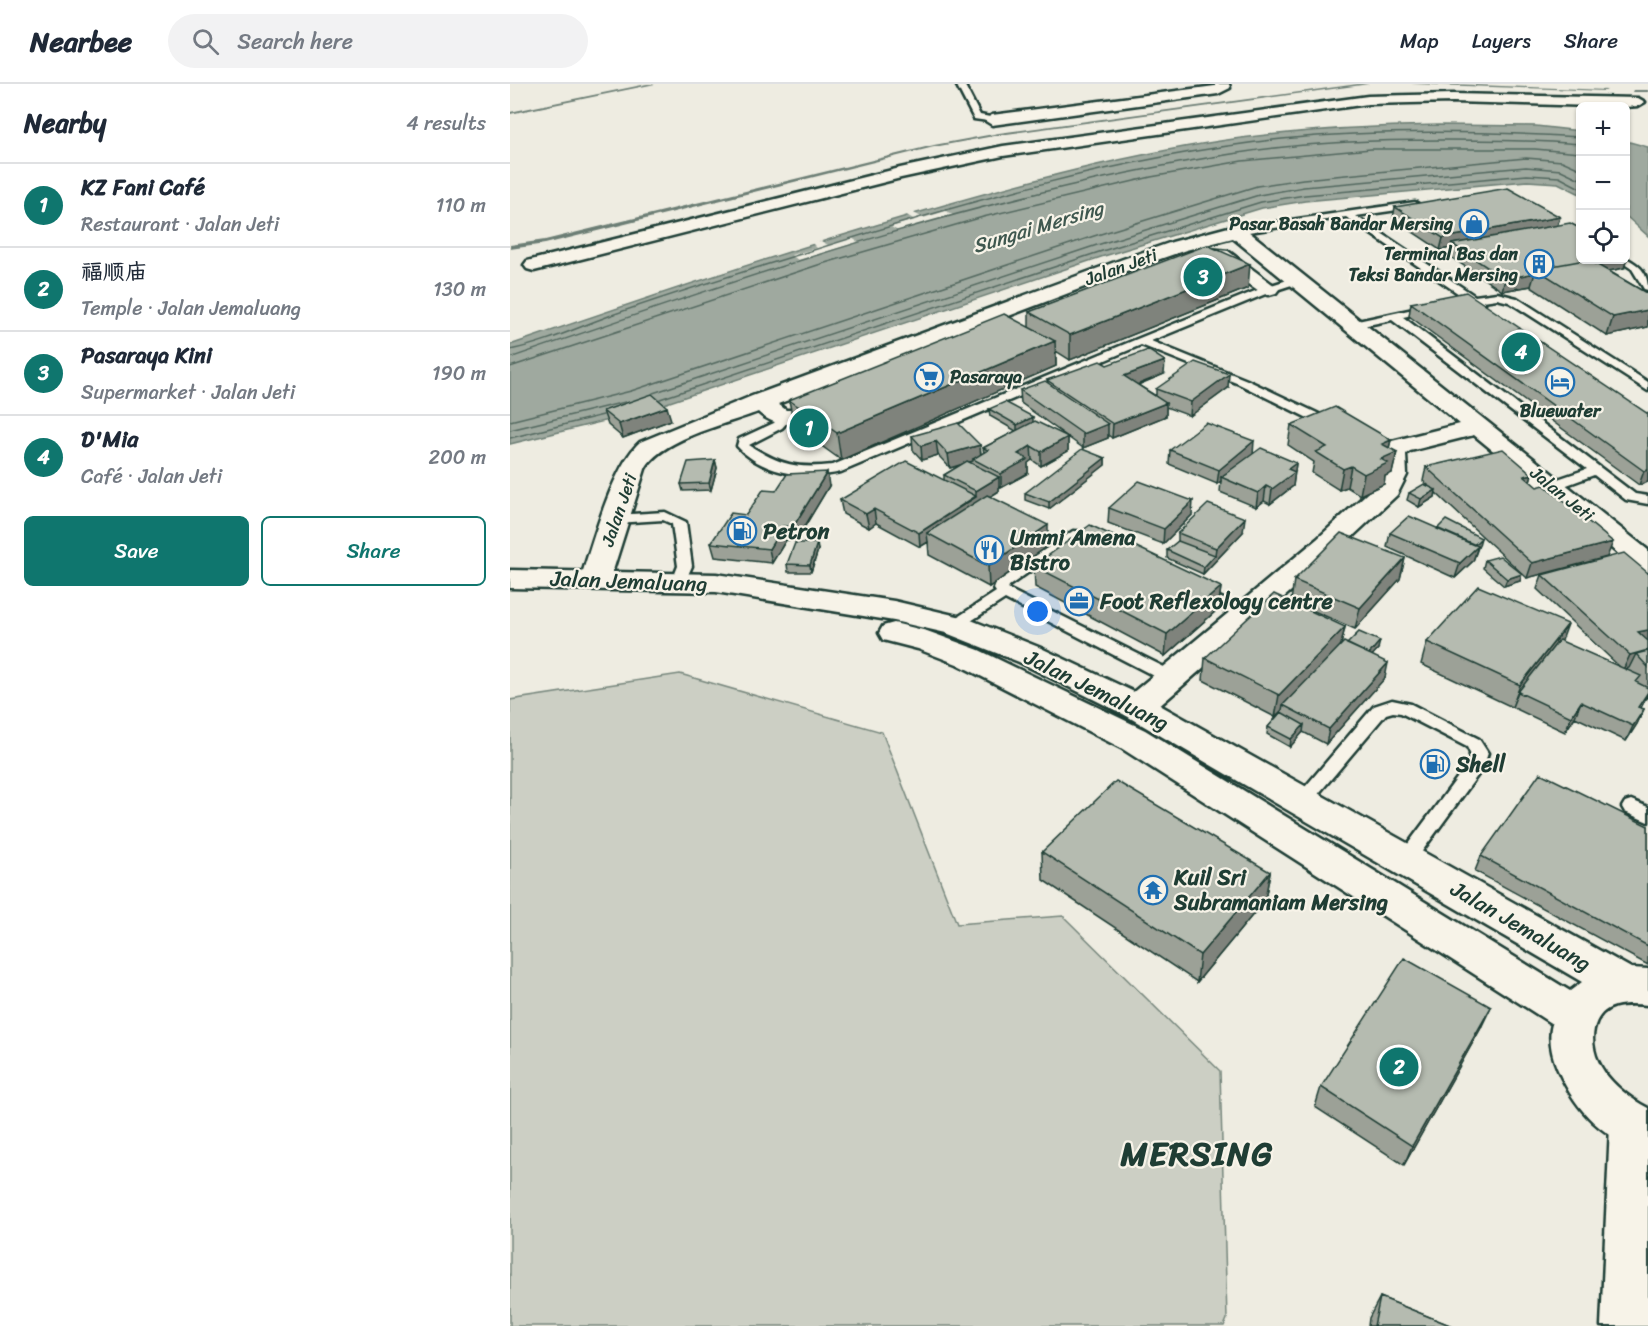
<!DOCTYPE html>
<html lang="en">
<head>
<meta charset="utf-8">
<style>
  :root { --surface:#fff; --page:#f2f2f3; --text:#1f2937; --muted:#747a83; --line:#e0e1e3; --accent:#0f766e }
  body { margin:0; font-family:Sriracha,"LXGW WenKai TC",sans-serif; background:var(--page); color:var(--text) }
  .controls { position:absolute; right:18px; top:18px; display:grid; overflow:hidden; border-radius:9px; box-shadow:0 2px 4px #0004 }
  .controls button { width:54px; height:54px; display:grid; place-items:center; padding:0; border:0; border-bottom:2px solid var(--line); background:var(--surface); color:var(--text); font:30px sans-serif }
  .you { position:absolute; left:528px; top:528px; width:21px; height:21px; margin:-15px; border:4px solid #fff; border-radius:50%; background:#1a73e8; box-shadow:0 0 0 9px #1a73e833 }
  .badge { display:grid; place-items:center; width:39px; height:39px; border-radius:50%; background:var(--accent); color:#fff; font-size:20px; font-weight:700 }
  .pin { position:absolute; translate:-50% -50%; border:3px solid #fff; box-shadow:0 2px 6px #0006 }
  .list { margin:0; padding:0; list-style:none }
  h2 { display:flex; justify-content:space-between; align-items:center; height:78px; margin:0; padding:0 24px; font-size:26px }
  h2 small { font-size:20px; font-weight:400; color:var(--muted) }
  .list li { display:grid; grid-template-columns:39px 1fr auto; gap:18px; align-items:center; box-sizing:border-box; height:84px; padding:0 24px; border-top:2px solid var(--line) }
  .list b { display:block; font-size:22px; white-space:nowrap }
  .list p { margin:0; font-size:20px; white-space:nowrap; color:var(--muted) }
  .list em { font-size:20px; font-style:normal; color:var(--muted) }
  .actions { display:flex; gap:12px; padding:18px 24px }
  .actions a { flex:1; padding:14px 0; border:2px solid var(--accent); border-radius:9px; text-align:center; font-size:21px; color:var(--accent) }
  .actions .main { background:var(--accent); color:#fff }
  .icon { flex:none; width:33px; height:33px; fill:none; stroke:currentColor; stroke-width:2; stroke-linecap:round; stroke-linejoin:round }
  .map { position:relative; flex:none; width:1138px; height:1242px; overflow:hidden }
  header { display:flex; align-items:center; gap:36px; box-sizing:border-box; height:84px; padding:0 30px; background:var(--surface); border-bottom:2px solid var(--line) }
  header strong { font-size:28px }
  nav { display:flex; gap:33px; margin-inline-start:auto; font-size:21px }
  .search { width:420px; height:54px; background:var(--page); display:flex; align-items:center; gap:15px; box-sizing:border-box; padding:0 21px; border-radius:33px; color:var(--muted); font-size:22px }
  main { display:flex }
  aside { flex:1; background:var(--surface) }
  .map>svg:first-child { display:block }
</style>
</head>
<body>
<header>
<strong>Nearbee</strong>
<div class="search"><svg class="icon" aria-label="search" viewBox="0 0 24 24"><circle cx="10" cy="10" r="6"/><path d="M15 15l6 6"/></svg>Search here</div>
<nav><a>Map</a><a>Layers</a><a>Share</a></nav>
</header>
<main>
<aside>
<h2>Nearby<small>4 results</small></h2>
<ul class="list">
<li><span class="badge">1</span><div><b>KZ Fani Café</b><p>Restaurant · Jalan Jeti</p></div><em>110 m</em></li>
<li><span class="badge">2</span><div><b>福顺庙</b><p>Temple · Jalan Jemaluang</p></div><em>130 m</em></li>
<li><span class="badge">3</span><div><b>Pasaraya Kini</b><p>Supermarket · Jalan Jeti</p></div><em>190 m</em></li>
<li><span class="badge">4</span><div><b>D'Mia</b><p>Café · Jalan Jeti</p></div><em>200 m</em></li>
</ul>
<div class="actions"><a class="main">Save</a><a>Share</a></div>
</aside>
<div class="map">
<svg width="1138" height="1242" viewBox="0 0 1138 1242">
  <rect width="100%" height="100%" fill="#eeece1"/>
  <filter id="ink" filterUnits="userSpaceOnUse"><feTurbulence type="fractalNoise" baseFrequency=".0167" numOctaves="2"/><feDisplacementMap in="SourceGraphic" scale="12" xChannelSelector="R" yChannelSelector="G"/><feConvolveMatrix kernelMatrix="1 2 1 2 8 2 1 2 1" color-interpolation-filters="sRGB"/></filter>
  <g filter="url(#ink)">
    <path fill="#cccfc4" stroke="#76867c" stroke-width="1.5" d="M170,590l202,58 75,192 106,-8 157,155 7,248 -3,7h-714v-626z"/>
    <path fill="#9fa99f" stroke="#6c7e74" stroke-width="1.5" d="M928,41l98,1 44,5v63l-22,-11 -31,-2 -222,20 -43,7 -161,49 -464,156 -127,31v-99c135,-47 270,-92 407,-132 106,-31 214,-60 324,-75 65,-8 131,-12 197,-13z
      M1116,57l22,6v89l-22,-20z"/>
    <path fill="#eeece1" d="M436,127l7,4 -55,16 -7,-4 24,-7 -10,-6 7,-2 11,6z
      M342,154l6,4 -60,18 -7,-5 26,-7 -5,-5 9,-2 7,4z"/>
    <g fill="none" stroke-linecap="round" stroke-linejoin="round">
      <path stroke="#52685f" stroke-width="1.5" d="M0,266c35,-7 66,-22 99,-34 64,-23 130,-43 195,-63 155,-49 315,-96 478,-114 99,-10 199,-8 298,-2
        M0,274c238,-82 479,-167 728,-205 67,-11 136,-13 204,-13 46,0 92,0 138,4
        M0,283l308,-102 165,-48 168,-40 91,-16 129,-12h164l45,4
        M143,309l444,-148 162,-50 45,-8 222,-20 35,3 19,9
        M150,315l439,-147 162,-50 44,-7 222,-20 32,2 21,11
        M0,337l121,-30 463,-155 163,-50 46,-7 223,-21 36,3 18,8
        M0,346l115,-28
        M0,354l93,-23"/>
      <path fill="#6c7e74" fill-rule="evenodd" d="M137,0h8l-145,30v-2z
        M848,0h11l-370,51 -65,12 -389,97 -35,5v-4l35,-5 389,-95 65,-12z
        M901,0h40l156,6 -2,1z
        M1123,6h15v2h-16z"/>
      <g stroke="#1f3d34" stroke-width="5">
        <path id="lane" d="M446,0h8l16,31 15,3v4l-21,-3z
          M905,118l5,3 -2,2 -62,9 119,80 22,-3 20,5 131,84v9l-139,-89 -12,-3 -14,2 2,3 -5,3 -15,-5v-4l-119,-81 -110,17 -5,-3 5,-3z
          M1116,174c15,8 22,15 22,32l-4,-1 -12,-20 -14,-9z
          M787,193l5,3 -1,2 -28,9 -122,50 96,39 91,43 2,3 -2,3h-8l-91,-45 -98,-39 -300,127c-35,8 -79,2 -104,-26l2,-7 35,-16 8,-9 4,-1 6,4 -10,11 -33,17c32,20 47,24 84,20l304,-126 128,-52z
          M922,221l5,3 -1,2 -33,7 232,177 13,2v8l-22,-4 -32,-25 -38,14h-10l-2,-3 2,-3 41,-14 -195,-149 -39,8 -5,-3 5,-3z
          M155,428l21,10 6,44 -8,18 -5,2 -7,-5 6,-15 -6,-42 -9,-4 -48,3 -7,-4 7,-4z
          M563,447l19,1 12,9 -7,4 -13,-6h-8l-67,47 -1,3 170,85 2,4 -2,4h-12l-161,-83 -45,29h-10l-3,-3 3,-3 46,-30 -2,-3 3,-8z
          M691,504l49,24 3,3 -3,3h-10l-44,-22 -2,-3 2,-3z
          M882,616l19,4 68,35 9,14 -5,15 -71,97 -7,2 -7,-2 -2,-5 73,-98 1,-9 -3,-6 -66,-34 -8,-1 -7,2 -77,91 -6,2 -6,-2 -3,-5 80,-94z
          M1121,716l17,7v15l-23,-10 -3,-5 3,-5z"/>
      </g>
      <g stroke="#1f3d34" stroke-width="5">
        <path id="street" d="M705,0h14l1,4 -12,6 -226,31 -8,-5 8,-5 223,-29z
          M943,10l185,4 7,4 -7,4 -12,1 -173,-5 -85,2 -365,52 -102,22 -367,93 -7,-2 -3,-4 3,-4 373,-93 103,-22 365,-50z
          M726,141l7,2 405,323v23l-10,-3 -164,-135 -64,16 -4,3 1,21 -10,20 -60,56 -188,164 -12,4 -12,-4 -5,-8 5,-8 192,-160 59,-54c9,-18 -3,-33 16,-44l68,-17 -227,-186 -47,12 -49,17 -359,137 8,6h6l34,-14 8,-2 8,2 4,5c-5,7 -13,9 -20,13 -24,10 -48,17 -68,-2 -31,12 -98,27 -113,57l-35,111 -5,6 -10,3 -10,-3 -5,-6c13,-38 32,-113 60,-138l112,-46 371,-137 49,-17z
          M700,165l18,2 51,38 -3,4 -7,2 -7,-2 -46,-32 -13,-2 -3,-4 3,-4z"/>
      </g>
      <g stroke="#1f3d34" stroke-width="5">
        <path id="secondary" d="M1123,1020l15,6v216h-47l9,-200 7,-15z"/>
      </g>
      <g stroke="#1f3d34" stroke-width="5">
        <path id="highway" d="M0,486l206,4 178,27 72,17 75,30 108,51 482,269 17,1v36c-11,-1 -22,-2 -33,1 -24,7 -26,35 -17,55 9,20 31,37 50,47v46c-45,-18 -70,-39 -90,-84 -6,-14 -10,-31 -6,-46l-431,-276 -164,-84 -39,-15 -35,-9 -4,-7 4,-7 11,-3 33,8 52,19 166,80 425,261 12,-9 -457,-267 -106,-53 -73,-29 -52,-12 -178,-29 -206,-4z"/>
      </g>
      <use href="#lane" fill="#f7f3e8" fill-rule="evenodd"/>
      <use href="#street" fill="#f7f3e8" fill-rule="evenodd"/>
      <use href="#secondary" fill="#f7f3e8" fill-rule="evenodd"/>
      <use href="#highway" fill="#f7f3e8" fill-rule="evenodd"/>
    </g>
    <path fill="#9ca197" stroke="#1f3d34" stroke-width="1.5" d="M885,123l165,10 -3,9 67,42 -15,3 39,23v33l-41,9 -76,-49v-1l-29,5 -53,-35 2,-8 -11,2 -47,-31z
      M738,204l-178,72 -14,-9v15l-215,94 -47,-34 -5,-26 240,-73v-15z
      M901,219l237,111v68l-9,3 -230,-169z
      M597,281l57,9 -26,11 18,11v-7l72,-1 -38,28 -24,-9v9l-54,22 -4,-3v3l-25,10 -62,-45 -1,-13 28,-8 -1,-2z
      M479,325l44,13 35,15v14l-27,15 -9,-6 -4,3v10l-27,15 -2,-1v4l-8,5 57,50 -59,41 -60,-32 -1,-13 -8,5 -44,-24 -7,5 -26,-14 -3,-14 104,-20v-5l17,-10 -11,3 -12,-13 -16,5 -9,-10 -1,-14 68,9 1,9 3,-1 -1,-5 33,-17 -26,-15z
      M93,327l68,9 -48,18 -15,-13z
      M781,341l100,15 -2,8 8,4 -5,21 -7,3 -1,8 -24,11 -13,-8 -8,3 -27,-17 2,-11 -26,-17z
      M660,366l83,4 43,9 -3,23 -23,18 -6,-3 -8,6 -36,-15 1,-11 -4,3 -48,-20z
      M595,374v7l-56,44 -24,-9v-7z
      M205,376l2,8 -6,22 -28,1 -2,-7z
      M916,383l106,7 -2,7 77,76 -80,21 -91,-85 -1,4 -16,10 -12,-7 2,-7 19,-8 -5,-4z
      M319,402l-33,55 -10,-1 -14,23 -57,-6 -4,-14 65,-52z
      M599,424l83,7 -29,29 -55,-21z
      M927,445l42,16 -6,16 -18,17 -68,-31 3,-14z
      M733,448l-40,42 -36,-16v-8l11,-9v-8z
      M308,466l-7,22h-23l-1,-8z
      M895,474l-5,21 -45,50 -64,-28 3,-21z
      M975,476l35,21 -16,5 -21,-18z
      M524,482l187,21 -3,22 -53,47 -130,-69z
      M1138,489v126l-2,-2 -5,11 3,1 -7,15 -11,17 -51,-24 -10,15 -144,-68 6,-22h134l59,25 -83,-78 5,-14z
      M835,543l-4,17h6l31,5 -6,6 13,23 -59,66 -23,-12 -13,15 -23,-13 1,-7 13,-15 1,-2 -7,7 -72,-37 2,-22z
      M1138,742v139l-173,-94 6,-15z
      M532,768l228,20 -5,28 -68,82 -154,-102z
      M971,944l-77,137 -89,-58 6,-20z
      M870,1213l72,29h-84l1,-8z"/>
    <path fill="#7f837b" stroke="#1f3d34" stroke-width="1.5" d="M1050,133l-4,12 -104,15 -1,4 -11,2 3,-12z
      M1118,172l-4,12 -68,13 -15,-9 69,-12h16v-3z
      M740,180l-2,24 -178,72v-25z
      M1025,189l-4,13 -29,5 3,-12z
      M1138,226v17l-41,9 6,-19z
      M545,257l1,25 -215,94 -4,-27z
      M655,277l-1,13 -40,16v-14z
      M719,290l-1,14 -38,28 1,-14z
      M656,319v13l-54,22 1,-14z
      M157,323l4,13 -48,18 -4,-14z
      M523,333v7l-16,8v-7z
      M598,340v14l-25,10v-14z
      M558,353v14l-27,15v-14z
      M881,356l-4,16 10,-4 -5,21 -7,3 -1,8 -24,11 4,-21 18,-30z
      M426,357l2,14 -16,5 -1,-14z
      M744,357l-1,14 -32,22v4l-4,3 2,-14z
      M470,361l1,14h-8v2l-23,7 -2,-14z
      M521,362l1,14 -4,3v10l-27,15v-14l17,-20z
      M595,374v7l-56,44v-7z
      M205,376l2,8 -6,22 -2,-7z
      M786,379l-3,23 -23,18 2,-15 16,-20z
      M841,382l-4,21 -8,3 4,-21z
      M1138,386v12l-9,3 5,-14z
      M317,388l2,14 -33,55 -3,-14z
      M1022,390l-4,14 -4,-12z
      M489,393v14l-22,14 -50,28 1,9 -8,5 -1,-14 57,-36v-6z
      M756,402l-2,15 -8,6 2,-14z
      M926,406l-1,7 -16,10 2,-8z
      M683,417l-1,14 -29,29 1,-15z
      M364,425l2,14 -7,5 -3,-14z
      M735,434l-2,14 -40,42 1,-7 11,-12 1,-7z
      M538,441v21l-59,41 -1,-21z
      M273,442l3,14 -14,23 -3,-14z
      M971,454l-2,7 -13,12 2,-7z
      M1103,458l-6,15 -80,21 5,-15z
      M307,459l1,7 -7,22 -1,-7z
      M968,462l-5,15 -18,17 5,-15z
      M895,474l-5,21 -45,50 5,-21z
      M1012,490l-2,7 -16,5 3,-7z
      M711,503l-3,22 -53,47 2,-22z
      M1058,540l-8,22 -42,46 -6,15 8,-22z
      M835,543l-5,22 -57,56 -1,5 -7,7 4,-22z
      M1138,546v12l-10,-10z
      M870,557l-2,8 -16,18 1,-7z
      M1138,566v12l-12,-8 -7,14 -6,2 7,-15z
      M878,579l-3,15 -59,66 3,-15z
      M1138,608l-5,12 -12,18 7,-15z
      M1071,618l-6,15 -10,15 6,-15z
      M1134,625l-7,15 -11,17 7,-15z
      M794,641l-1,7 -13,15 1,-8z
      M760,788l-5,28 -68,82 3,-27z
      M981,923l-10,21 -77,137 8,-19z"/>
    <path fill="#b5bbb0" stroke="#1f3d34" stroke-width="1.5" d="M998,104l52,29 -117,21 -48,-31z
      M1060,139l11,6v31h4l-49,9 -1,4 -30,6 -53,-35z
      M697,161l43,19 -180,71 -41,-23z
      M1075,176h4l59,34v16l-35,7 -77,-48z
      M1079,176h21l-16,2z
      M956,208l182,122v56l-4,1 -233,-168z
      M494,230l51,27 -218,92 -48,-33z
      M638,266l17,11 -41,15 42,27 -53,21 -66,-44 53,-19 7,4z
      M685,278l34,12 -38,28 -35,-13z
      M535,297l63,43 -25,10 -63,-44z
      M142,310l15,13 -48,17 -16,-13z
      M495,318l28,15 -16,8 -28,-16z
      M825,323l56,33 -9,4 15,8 -16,7 7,4 -24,11 -13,-8 -8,3 -27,-17 11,-5 -36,-22z
      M525,337l33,16 -27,15 -10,-6 -13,8 10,5 -27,15 -28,-15 15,-9 -5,-2z
      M448,339l22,22 -32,9 -12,-13 -15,5 -9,-10z
      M696,339l48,18 -35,29 -49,-20z
      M751,364l35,15 -8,6 7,3 -23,17 -6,-3 -8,7 -37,-16z
      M572,365l23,9 -56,44 -24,-9z
      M993,365l29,25 -8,2 13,11 7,-2 69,57 -81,21 -106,-96z
      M205,376l-6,23 -28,1 7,-22z
      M396,377l70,35 -57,37 -45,-24 -8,5 -26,-14z
      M457,377l32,16 -23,14 -32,-16z
      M317,388l-34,55 -10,-1 -14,23 -58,-6 20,-30 15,2 17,-25 13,1 11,-17z
      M629,397l54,20 -29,28 -55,-21z
      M914,400l12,6 -15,9 -12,-6z
      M477,411l61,30 -60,41 -61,-33z
      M698,420l37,14 -29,30 -38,-15z
      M899,432l69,30 -18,17 -70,-30z
      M936,436l35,18 -7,7 -37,-16z
      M580,441l131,62 -54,47 -133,-68z
      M831,449l64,25 -45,50 -66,-28z
      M668,457l37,14 -11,12 -37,-17z
      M285,459h22l-7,22 -23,-1z
      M1114,469l24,20v57l-10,2 10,9v9l-18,5 -88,-80z
      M990,472l22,18 -15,5 -22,-19z
      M968,502l90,38 -48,61 -93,-43z
      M764,510l71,33 -66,68 -74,-37z
      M849,548l21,9 -11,13 -22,-10z
      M1049,556l82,36 -5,6 12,6v4l-10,15 6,2 -11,17 -52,-24 -10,15 -53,-25z
      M834,558l44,21 -59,66 -46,-24z
      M1138,567v16l-12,-13z
      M771,628l23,13 -13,14 -23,-12z
      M1030,689l108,53v120l-167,-90z
      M606,697l154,91 -70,83 -158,-103z
      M894,874l87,49 -79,139 -91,-59z
      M870,1213l72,29h-78z"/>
  </g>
  <defs>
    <g id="shop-ring" transform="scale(1.5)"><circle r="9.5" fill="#f7f3e8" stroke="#1f6fb2" stroke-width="1.5"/><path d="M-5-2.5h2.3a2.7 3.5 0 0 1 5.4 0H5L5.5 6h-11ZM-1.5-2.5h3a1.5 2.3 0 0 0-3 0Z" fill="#1f6fb2"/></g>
    <g id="building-ring" transform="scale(1.5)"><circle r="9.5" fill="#f7f3e8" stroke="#1f6fb2" stroke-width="1.5"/><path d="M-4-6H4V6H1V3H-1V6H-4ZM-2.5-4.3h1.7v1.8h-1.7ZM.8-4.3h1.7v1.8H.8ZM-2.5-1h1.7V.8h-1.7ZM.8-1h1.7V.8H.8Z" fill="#1f6fb2"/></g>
    <g id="supermarket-ring" transform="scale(1.5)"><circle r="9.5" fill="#f7f3e8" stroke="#1f6fb2" stroke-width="1.5"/><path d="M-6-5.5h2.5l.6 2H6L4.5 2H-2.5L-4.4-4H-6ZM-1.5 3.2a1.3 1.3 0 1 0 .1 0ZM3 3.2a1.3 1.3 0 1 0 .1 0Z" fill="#1f6fb2"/></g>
    <g id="hotel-ring" transform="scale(1.5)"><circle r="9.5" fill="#f7f3e8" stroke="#1f6fb2" stroke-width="1.5"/><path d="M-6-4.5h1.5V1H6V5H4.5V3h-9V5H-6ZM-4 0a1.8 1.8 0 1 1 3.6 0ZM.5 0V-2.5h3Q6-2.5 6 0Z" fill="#1f6fb2"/></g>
    <g id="fuel-ring" transform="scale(1.5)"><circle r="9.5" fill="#f7f3e8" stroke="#1f6fb2" stroke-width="1.5"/><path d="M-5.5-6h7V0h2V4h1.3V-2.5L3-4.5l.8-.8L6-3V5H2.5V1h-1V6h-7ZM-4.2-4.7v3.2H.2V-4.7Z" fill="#1f6fb2"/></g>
    <g id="restaurant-ring" transform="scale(1.5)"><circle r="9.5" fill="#f7f3e8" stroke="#1f6fb2" stroke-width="1.5"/><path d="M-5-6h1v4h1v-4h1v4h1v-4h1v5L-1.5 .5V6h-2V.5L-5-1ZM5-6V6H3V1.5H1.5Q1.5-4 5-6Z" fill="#1f6fb2"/></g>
    <g id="office-ring" transform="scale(1.5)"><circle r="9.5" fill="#f7f3e8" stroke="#1f6fb2" stroke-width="1.5"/><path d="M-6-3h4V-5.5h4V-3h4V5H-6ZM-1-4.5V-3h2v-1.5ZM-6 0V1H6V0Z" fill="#1f6fb2"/></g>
    <g id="temple-ring" transform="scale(1.5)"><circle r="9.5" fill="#f7f3e8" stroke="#1f6fb2" stroke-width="1.5"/><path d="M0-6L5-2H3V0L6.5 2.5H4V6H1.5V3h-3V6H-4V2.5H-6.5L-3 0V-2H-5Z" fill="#1f6fb2"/></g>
  </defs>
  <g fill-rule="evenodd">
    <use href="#shop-ring" x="964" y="140"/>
    <use href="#building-ring" x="1029" y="180"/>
    <use href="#supermarket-ring" x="419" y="293"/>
    <use href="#hotel-ring" x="1050" y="298"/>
    <use href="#fuel-ring" x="232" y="447"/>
    <use href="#restaurant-ring" x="479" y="466"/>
    <use href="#office-ring" x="569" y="517"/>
    <use href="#fuel-ring" x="925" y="680"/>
    <use href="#temple-ring" x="643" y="806"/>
  </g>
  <g text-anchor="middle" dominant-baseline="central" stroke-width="4.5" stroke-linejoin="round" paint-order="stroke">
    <g font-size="18" font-weight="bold" fill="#1f3d34" stroke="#f7f3e8" text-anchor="end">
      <text x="943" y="140">Pasar Basah Bandar Mersing</text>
      <text x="1008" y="170">Terminal Bas dan<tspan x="1008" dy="21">Teksi Bandar Mersing</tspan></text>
      <text x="440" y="293" text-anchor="start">Pasaraya</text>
      <text x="1050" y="327" text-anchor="middle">Bluewater</text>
    </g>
    <g font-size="18" fill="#1f3d34" stroke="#f7f3e8">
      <text transform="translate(611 183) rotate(-20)">Jalan Jeti</text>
      <text transform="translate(1052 410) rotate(39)">Jalan Jeti</text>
      <text transform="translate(109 426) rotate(-71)">Jalan Jeti</text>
    </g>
    <g font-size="20" font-style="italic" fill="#3f584f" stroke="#f7f3e8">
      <text transform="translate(528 143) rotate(-17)">Sungai Mersing</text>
    </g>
    <g font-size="22" font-weight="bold" fill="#1f3d34" stroke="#f7f3e8" text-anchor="start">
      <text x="253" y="447">Petron</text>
      <text x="500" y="453">Ummi Amena<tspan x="500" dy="25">Bistro</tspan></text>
      <text x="590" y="517">Foot Reflexology centre</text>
      <text x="946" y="680">Shell</text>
      <text x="664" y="793">Kuil Sri<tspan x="664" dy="25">Subramaniam Mersing</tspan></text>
    </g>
    <g font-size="22" fill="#1f3d34" stroke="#f7f3e8">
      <text transform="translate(119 497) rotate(2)">Jalan Jemaluang</text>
      <text transform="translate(587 606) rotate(26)">Jalan Jemaluang</text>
      <text transform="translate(1011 842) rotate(30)">Jalan Jemaluang</text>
    </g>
    <g font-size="33" font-weight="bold" letter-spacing="1.5" fill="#1f3d34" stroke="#f7f3e8">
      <text x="687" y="1070">MERSING</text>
    </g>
  </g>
</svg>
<div class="controls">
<button>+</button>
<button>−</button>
<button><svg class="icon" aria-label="locate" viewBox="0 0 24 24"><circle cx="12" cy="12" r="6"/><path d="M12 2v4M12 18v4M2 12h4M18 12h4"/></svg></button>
</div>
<div class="you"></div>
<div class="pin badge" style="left:299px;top:344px">1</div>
<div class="pin badge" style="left:889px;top:983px">2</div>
<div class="pin badge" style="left:693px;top:193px">3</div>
<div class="pin badge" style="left:1011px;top:268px">4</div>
</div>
</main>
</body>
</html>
